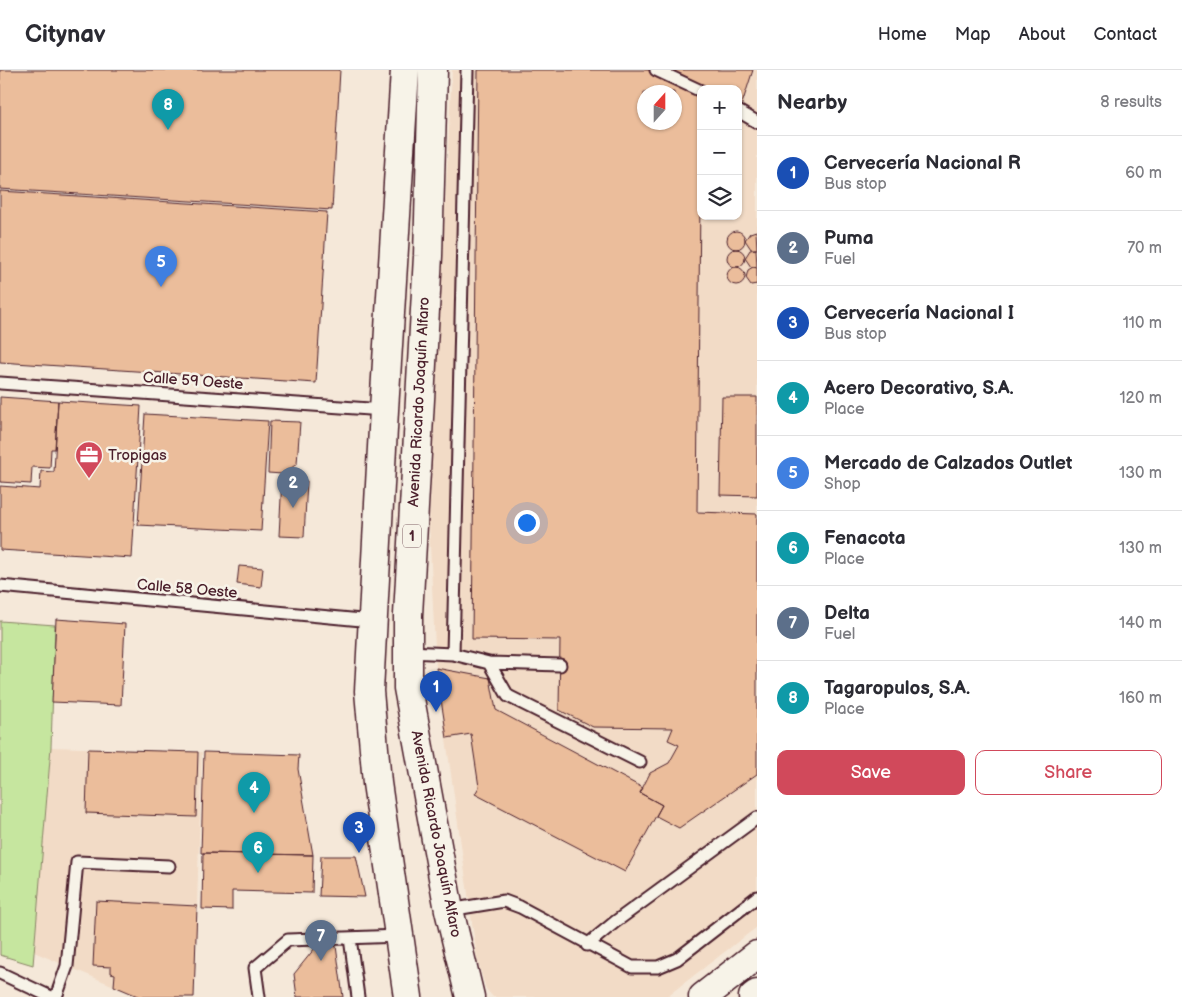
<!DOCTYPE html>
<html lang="en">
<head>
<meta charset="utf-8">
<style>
  :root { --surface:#fff; --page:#f2f2f3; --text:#2b2b33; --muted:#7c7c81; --line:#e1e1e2; --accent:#d1495b }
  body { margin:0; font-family:"Balsamiq Sans",sans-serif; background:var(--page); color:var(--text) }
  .controls { position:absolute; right:15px; top:15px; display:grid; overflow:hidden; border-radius:10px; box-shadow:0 1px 4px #0004 }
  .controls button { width:45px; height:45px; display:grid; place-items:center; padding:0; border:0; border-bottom:1px solid var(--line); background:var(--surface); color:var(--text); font:25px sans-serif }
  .compass { position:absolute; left:637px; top:15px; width:45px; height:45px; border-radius:50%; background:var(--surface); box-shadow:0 1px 4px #0004; rotate:21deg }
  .you { position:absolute; left:526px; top:452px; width:18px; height:18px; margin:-12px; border:4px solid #fff; border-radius:50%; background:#1a73e8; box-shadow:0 0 0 8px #1a73e833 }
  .badge { display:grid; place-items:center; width:32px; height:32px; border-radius:50%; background:var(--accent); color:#fff; font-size:16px; font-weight:700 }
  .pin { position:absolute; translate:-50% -41px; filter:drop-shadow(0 1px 2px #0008) }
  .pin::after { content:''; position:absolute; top:26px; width:18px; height:15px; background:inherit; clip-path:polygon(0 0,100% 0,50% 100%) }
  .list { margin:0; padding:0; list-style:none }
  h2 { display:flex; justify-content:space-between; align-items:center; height:65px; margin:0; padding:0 20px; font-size:21px }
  h2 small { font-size:16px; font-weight:400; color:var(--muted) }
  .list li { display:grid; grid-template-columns:32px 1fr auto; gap:15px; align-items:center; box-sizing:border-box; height:75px; padding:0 20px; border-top:1px solid var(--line) }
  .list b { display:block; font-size:19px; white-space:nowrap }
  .list p { margin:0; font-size:16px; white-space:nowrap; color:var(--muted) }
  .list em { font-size:16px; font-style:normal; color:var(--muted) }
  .actions { display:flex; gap:10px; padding:15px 20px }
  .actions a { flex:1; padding:11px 0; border:1px solid var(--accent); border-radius:10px; text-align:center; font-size:18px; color:var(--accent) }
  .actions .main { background:var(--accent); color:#fff }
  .icon { flex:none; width:28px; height:28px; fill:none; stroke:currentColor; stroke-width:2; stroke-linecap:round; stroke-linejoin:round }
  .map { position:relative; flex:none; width:757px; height:927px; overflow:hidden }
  header { display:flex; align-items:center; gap:30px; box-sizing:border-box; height:70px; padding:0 25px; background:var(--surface); border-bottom:1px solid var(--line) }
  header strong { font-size:24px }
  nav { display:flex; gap:28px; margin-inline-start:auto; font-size:18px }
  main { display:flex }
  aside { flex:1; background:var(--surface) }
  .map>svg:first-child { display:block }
</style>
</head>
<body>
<header>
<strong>Citynav</strong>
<nav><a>Home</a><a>Map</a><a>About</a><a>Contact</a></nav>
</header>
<main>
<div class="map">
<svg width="757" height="927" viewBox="0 0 757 927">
  <rect width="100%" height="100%" fill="#f5e8d9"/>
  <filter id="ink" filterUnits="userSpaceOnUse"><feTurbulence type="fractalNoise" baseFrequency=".02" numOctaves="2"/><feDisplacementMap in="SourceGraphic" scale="10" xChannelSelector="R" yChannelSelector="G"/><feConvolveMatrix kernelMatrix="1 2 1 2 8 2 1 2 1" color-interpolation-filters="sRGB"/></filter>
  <g filter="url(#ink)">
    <path fill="#f2dbc6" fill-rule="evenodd" d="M452,0h305v857l-91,70h-173l-7,-8 -9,-31 -41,-290 -7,-144zM701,19h37v127h-37zM644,22h30v30h-30z
      M51,677l151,5 -8,245h-54l-106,-45z"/>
    <path fill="#c6e69f" stroke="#888265" d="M0,551l55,4 -4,122 -18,218 -33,-10z"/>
    <path fill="#ebbd9b" stroke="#4a1f2b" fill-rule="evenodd" d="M0,0h340l-8,140 -332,-21z
      M478,0h173l50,23 -4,419 60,2v260l-78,54 -23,-12 6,-11 -22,-12 10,-20 19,-10 10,-18 -11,-5 5,-12 -80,-1 -34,-17 1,-70 -88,-1zM644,22h30v30h-30z
      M660,0h93l-12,37 -3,-1v-17h-37z
      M0,121l327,21 -11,171 -316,-21z
      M756,161l1,18h-6l-6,-9 5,-7z
      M727 170a9 9 0 1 1 18 0a9 9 0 1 1-18 0Z
      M756,179l1,18h-6l-6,-9 5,-8z
      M727 188a9 9 0 1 1 18 0a9 9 0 1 1-18 0Z
      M753,197l4,1v16l-6,1 -5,-7 2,-8z
      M727 206a9 9 0 1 1 18 0a9 9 0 1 1-18 0Z
      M0,327l58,4 -3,48h-4l-1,19 -18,-1 -1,17 -31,-2z
      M722,327h35v99l-37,-1z
      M58,331l83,5 -9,152 -132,-8v-64l40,3 1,-18 13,1z
      M145,344l123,7 -7,110 -123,-6z
      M270,351l30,1 -3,42 -15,10 -14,-1z
      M282,409l25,2 -3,56 -25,-1z
      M239,496l24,2 -2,19 -24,-3z
      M56,549l69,5 -4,81 -69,-3z
      M436,598l54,10 6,32 147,78 -3,5 22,12 -37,67 -150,-78 4,-7 -8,-53 -24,4z
      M88,679l110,3 -2,65 -110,-4z
      M204,682l95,3 -1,14 15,86 -112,-2z
      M203,783l110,2 -1,38 -80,-2v19l-30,-1z
      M321,786h35l9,41 -46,-1z
      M96,831l101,5 -3,91h-54l-26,-11 1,-12 -4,-1v-6l-18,-1z
      M336,876l7,51h-46l-3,-23 21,-26z"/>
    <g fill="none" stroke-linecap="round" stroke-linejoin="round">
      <g stroke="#4a1f2b" stroke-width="15">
        <path id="service" d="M467,0l-14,584 36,9 71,2
          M656,0l45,21
          M738,41l19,11
          M0,313l384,27
          M0,516l372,35
          M408,582l45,2
          M489,593l19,33 132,66
          M449,840l55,-9 16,6 112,60h26l19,-8 80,-62
          M350,868l8,59
          M587,875l28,-23 142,-104
          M0,903l51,24
          M56,927l11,-31 10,-104 92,4
          M259,927l-4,-29 33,-28 112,-4"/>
      </g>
      <g stroke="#4a1f2b" stroke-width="31">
        <path id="primary" d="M405,0l-21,340 -15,281 8,92 31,214
          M433,0l-5,186 -20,359v73l41,222 21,87
          M703,927l54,-42
          M753,927l4,-3"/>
      </g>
      <use href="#service" stroke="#f7f3e8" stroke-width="11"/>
      <use href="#primary" stroke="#f7f3e8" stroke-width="28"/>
    </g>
  </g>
  <defs>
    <g id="office-pin" transform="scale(1.4375)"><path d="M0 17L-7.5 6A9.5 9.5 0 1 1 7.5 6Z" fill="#d1495b" stroke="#f7f3e8"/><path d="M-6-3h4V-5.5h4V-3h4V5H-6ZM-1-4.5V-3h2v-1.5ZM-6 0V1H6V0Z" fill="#fff"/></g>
  </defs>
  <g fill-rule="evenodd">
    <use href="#office-pin" x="89" y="385"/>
  </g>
  <g text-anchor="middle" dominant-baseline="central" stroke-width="5" stroke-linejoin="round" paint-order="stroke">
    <rect fill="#f7f3e8" stroke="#7e5f64" stroke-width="1" x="403" y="454.5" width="18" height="23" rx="4"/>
    <g font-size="14" font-weight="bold" fill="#4a1f2b">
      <text x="412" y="466">1</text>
    </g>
    <g font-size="15" fill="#4a1f2b" stroke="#f7f3e8">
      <text transform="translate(193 311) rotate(4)">Calle 59 Oeste</text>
      <text transform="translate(419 332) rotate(-87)">Avenida Ricardo Joaquín Alfaro</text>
      <text transform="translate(187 519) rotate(5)">Calle 58 Oeste</text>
      <text transform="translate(436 764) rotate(79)">Avenida Ricardo Joaquín Alfaro</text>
    </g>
    <g font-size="15" fill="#4a1f2b" stroke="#f7f3e8" text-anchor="start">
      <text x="108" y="385">Tropigas</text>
    </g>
  </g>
</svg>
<div class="controls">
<button>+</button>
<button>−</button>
<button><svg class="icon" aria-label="layers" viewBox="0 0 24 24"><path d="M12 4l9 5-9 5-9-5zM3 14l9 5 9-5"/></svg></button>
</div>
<svg class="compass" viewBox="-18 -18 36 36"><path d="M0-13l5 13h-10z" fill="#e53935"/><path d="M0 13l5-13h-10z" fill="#7c7c81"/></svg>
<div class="you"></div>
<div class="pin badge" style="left:436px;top:642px;background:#1a4fb4">1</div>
<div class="pin badge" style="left:293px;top:438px;background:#5c6f8a">2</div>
<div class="pin badge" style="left:359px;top:783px;background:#1a4fb4">3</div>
<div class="pin badge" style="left:254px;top:743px;background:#0f9aa8">4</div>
<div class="pin badge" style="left:161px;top:217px;background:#3f7fe0">5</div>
<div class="pin badge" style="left:258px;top:803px;background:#0f9aa8">6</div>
<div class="pin badge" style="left:321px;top:891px;background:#5c6f8a">7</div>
<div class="pin badge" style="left:168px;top:60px;background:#0f9aa8">8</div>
</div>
<aside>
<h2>Nearby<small>8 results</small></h2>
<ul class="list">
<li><span class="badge" style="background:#1a4fb4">1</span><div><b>Cervecería Nacional R</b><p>Bus stop</p></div><em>60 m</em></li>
<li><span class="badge" style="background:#5c6f8a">2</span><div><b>Puma</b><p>Fuel</p></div><em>70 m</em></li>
<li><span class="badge" style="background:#1a4fb4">3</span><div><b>Cervecería Nacional I</b><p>Bus stop</p></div><em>110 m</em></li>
<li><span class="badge" style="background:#0f9aa8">4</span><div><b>Acero Decorativo, S.A.</b><p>Place</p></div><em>120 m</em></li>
<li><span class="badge" style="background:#3f7fe0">5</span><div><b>Mercado de Calzados Outlet</b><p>Shop</p></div><em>130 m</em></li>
<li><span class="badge" style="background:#0f9aa8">6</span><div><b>Fenacota</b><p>Place</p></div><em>130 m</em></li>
<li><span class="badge" style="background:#5c6f8a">7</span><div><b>Delta</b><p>Fuel</p></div><em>140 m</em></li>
<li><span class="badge" style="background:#0f9aa8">8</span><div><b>Tagaropulos, S.A.</b><p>Place</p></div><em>160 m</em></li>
</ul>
<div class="actions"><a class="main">Save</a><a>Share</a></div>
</aside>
</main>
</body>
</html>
